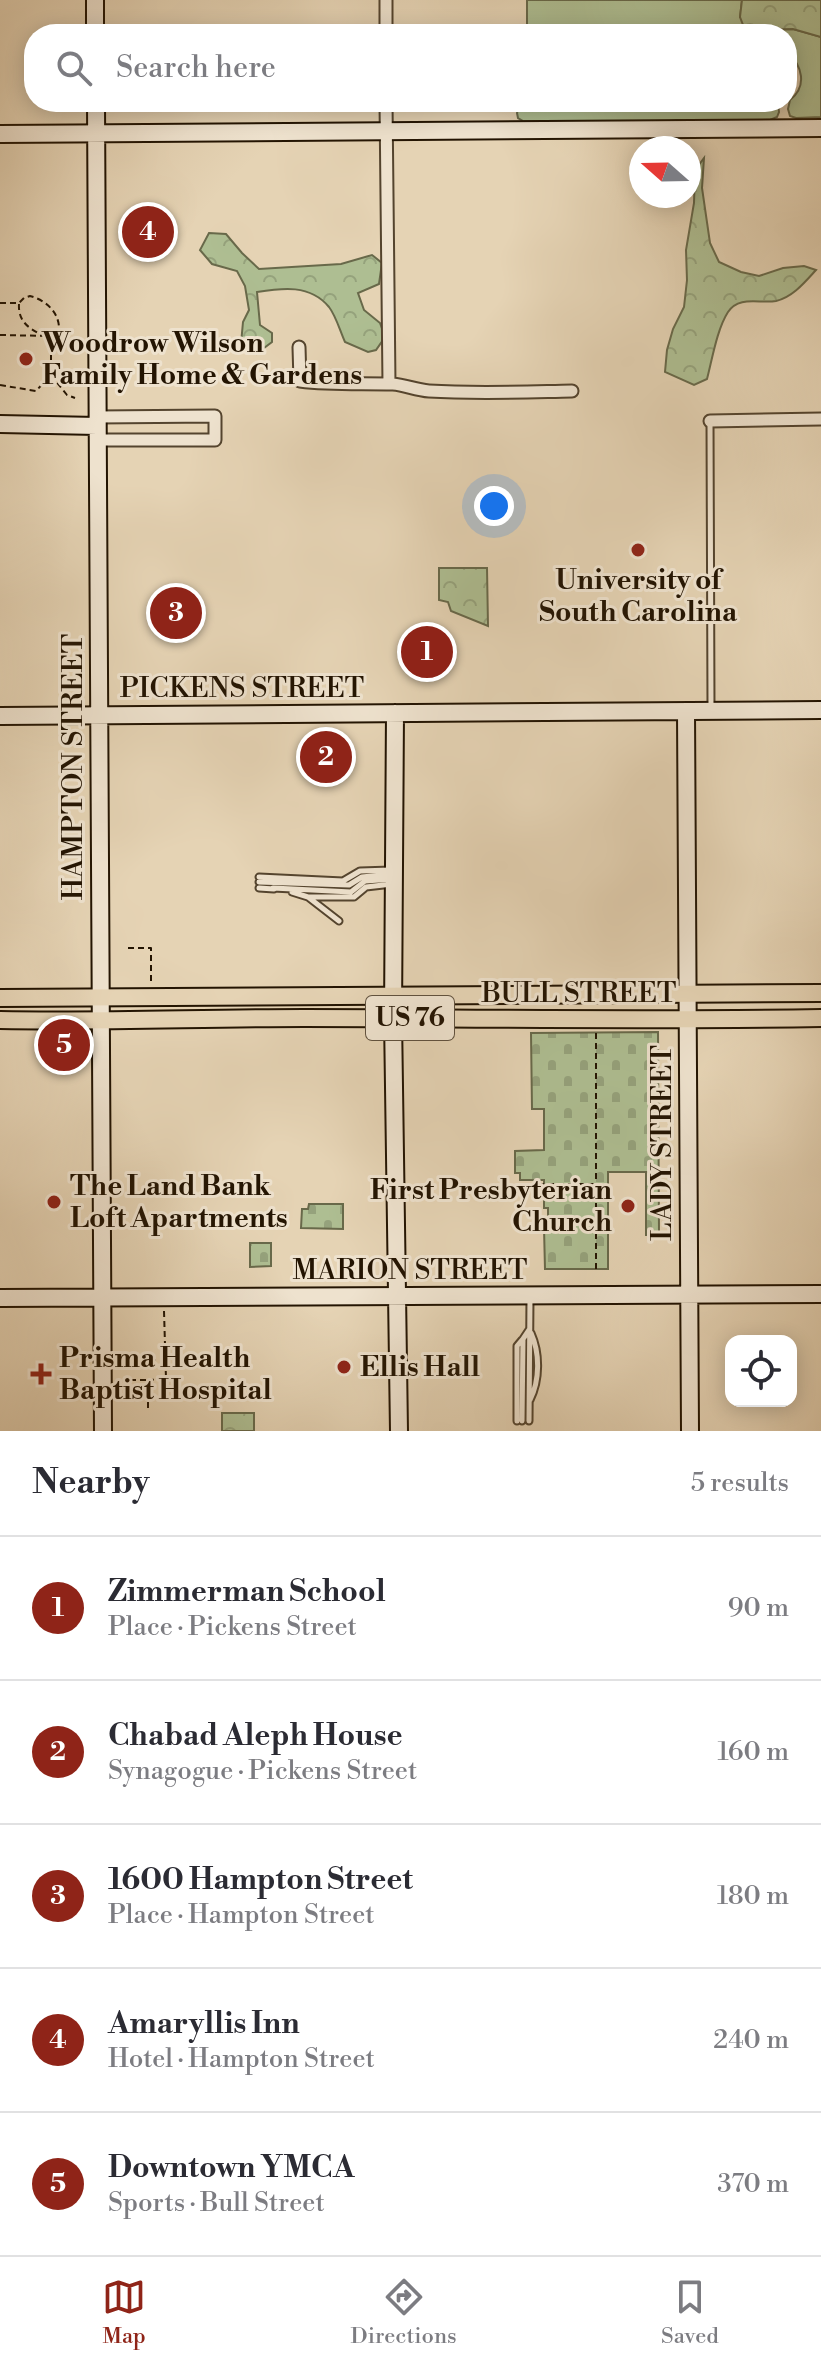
<!DOCTYPE html>
<html lang="en">
<head>
<meta charset="utf-8">
<style>
  :root { --surface:#fff; --page:#f7f7f7; --text:#2b2b33; --muted:#7c7c81; --line:#e1e1e2; --accent:#8f2418 }
  body { margin:0; font-family:"Libre Bodoni",serif; background:var(--page); color:var(--text) }
  .controls { position:absolute; right:24px; bottom:24px; display:grid; overflow:hidden; border-radius:16px; box-shadow:0 4px 20px #0003 }
  .controls button { width:72px; height:72px; display:grid; place-items:center; padding:0; border:0; border-bottom:2px solid var(--line); background:var(--surface); color:var(--text); font:40px sans-serif }
  .compass { position:absolute; left:629px; top:136px; width:72px; height:72px; border-radius:50%; background:var(--surface); box-shadow:0 4px 20px #0003; rotate:290deg }
  .you { position:absolute; left:494px; top:506px; width:28px; height:28px; margin:-20px; border:6px solid #fff; border-radius:50%; background:#1a73e8; box-shadow:0 0 0 12px #1a73e833 }
  .badge { display:grid; place-items:center; width:52px; height:52px; border-radius:50%; background:var(--accent); color:#fff; font-size:26px; font-weight:700 }
  .pin { position:absolute; translate:-50% -50%; border:4px solid #fff; box-shadow:0 2px 8px #0006 }
  .list { margin:0; padding:0; list-style:none }
  h2 { display:flex; justify-content:space-between; align-items:center; height:104px; margin:0; padding:0 32px; font-size:34px }
  h2 small { font-size:26px; font-weight:400; color:var(--muted) }
  .list li { display:grid; grid-template-columns:52px 1fr auto; gap:24px; align-items:center; box-sizing:border-box; height:144px; padding:0 32px; border-top:2px solid var(--line) }
  .list b { display:block; font-size:30px; white-space:nowrap }
  .list p { margin:0; font-size:26px; white-space:nowrap; color:var(--muted) }
  .list em { font-size:26px; font-style:normal; color:var(--muted) }
  .icon { flex:none; width:44px; height:44px; fill:none; stroke:currentColor; stroke-width:2; stroke-linecap:round; stroke-linejoin:round }
  .map { position:relative; flex:none; width:821px; height:1431px; overflow:hidden }
  .search { position:absolute; background:var(--surface); box-shadow:0 4px 20px #0003; left:24px; right:24px; top:24px; height:88px; display:flex; align-items:center; gap:20px; box-sizing:border-box; padding:0 28px; border-radius:32px; color:var(--muted); font-size:30px }
  .sheet { height:824px; background:var(--surface) }
  nav { display:flex; justify-content:space-around; align-items:center; box-sizing:border-box; height:112px; border-top:2px solid var(--line); background:var(--surface); font-size:22px; color:var(--muted) }
  nav a { display:grid; justify-items:center; gap:4px }
  nav .on { color:var(--accent) }
  .map>svg:first-child { display:block }
</style>
</head>
<body>
<div class="map">
<svg width="821" height="1431" viewBox="0 0 821 1431">
  <defs>
    <pattern id="forest-crowns" width="20" height="18" patternUnits="userSpaceOnUse" patternTransform="scale(2)"><rect width="20" height="18" fill="#aebe92"/><path d="M2 6a3 3 0 1 1 6 0M12 15a3 3 0 1 1 6 0" fill="none" stroke="#95a27c"/></pattern>
    <pattern id="cemetery-stones" width="16" height="16" patternUnits="userSpaceOnUse" patternTransform="scale(2)"><rect width="16" height="16" fill="#aebe92"/><path d="M2 7V4a2 2 0 0 1 4 0v3zM10 15v-3a2 2 0 0 1 4 0v3z" fill="#95a27c"/></pattern>
  </defs>
  <rect width="100%" height="100%" fill="#e5d3b4"/>
  <filter id="stains"><feTurbulence type="fractalNoise" baseFrequency=".0025" numOctaves="4"/><feColorMatrix values="0 0 0 0 .2 0 0 0 0 .09 0 0 0 0 .02 0 0 0 .5 -.17"/></filter>
  <radialGradient id="worn" r=".72"><stop offset=".6" stop-color="#630" stop-opacity="0"/><stop offset="1" stop-color="#630" stop-opacity=".3"/></radialGradient>
  <path fill="#aebe92" stroke="#68694a" stroke-width="2" d="M527,0h215l-2,17 31,13 22,-1 28,8v80l-25,1 -6,-2 -2,-7 2,-9c18,-14 12,-35 -3,-48v-18h-260z
    M520,102h258l1,10 -2,5 -7,3h-93l-17,3 -137,-2 -5,-3 -1,-5z"/>
  <path fill="url(#forest-crowns)" stroke="#68694a" stroke-width="2" d="M742,0h79v37l-28,-8 -48,1 -5,-13z
    M704,158l-2,30 8,55 9,19 22,10 18,4 24,-8 21,-2 12,4c-11,12 -23,27 -40,31 -16,3 -37,-6 -48,11 -11,17 -16,48 -21,67l-13,6 -29,-13 2,-22 6,-21 11,-22 3,-27 -1,-30 8,-47 1,-33z
    M209,233l17,1 16,19 17,16 82,-5 31,-9 10,8 -3,21 -21,9 6,17 16,13 5,14 -9,13 -8,2 -23,-10c-5,-11 -9,-26 -16,-35 -19,-23 -47,-19 -72,-15l3,33 12,8v9l-16,12 -15,-10 2,-22 6,-12 -4,-24 -8,-15 -25,-7 -12,-14z
    M439,568h48l1,58 -37,-15 -3,-9 -9,-2z
    M222,1413h32v18h-32z"/>
  <path fill="url(#cemetery-stones)" stroke="#68694a" stroke-width="2" d="M658,1032l1,203h-13v-63h-38v97h-63l-1,-41 4,-1v-19h-4v-28h-24v-7h-5v-22l29,-1v-41h-12l-1,-76z
    M309,1204h34v25l-42,-1 1,-19h6z
    M250,1243h21v23l-21,1z"/>
  <g fill="none" stroke-linecap="round" stroke-linejoin="round">
    <g stroke="#54442e" stroke-width="9">
      <path id="lane" d="M710,421l1,285
        M259,877l84,4 17,-10 31,-1
        M259,882l90,3 13,-8 29,-3
        M259,888l15,1
        M273,888l78,4 14,-11 28,-2
        M292,892l16,5 31,24
        M308,897h46l12,-10 26,-3
        M530,1400c10,-20 10,-47 1,-67
        M517,1421v-75l5,-6
        M522,1421l1,-82 6,-9
        M529,1421l1,-123"/>
    </g>
    <g stroke="#54442e" stroke-width="15">
      <path id="street" d="M386,0v34
        M386,102l3,282
        M299,347l1,34c31,4 61,2 93,3 12,1 23,6 36,7 48,3 95,1 143,0
        M97,417l118,-1v24h-118
        M710,421l111,-2"/>
    </g>
    <g stroke="#231402" stroke-width="20">
      <path id="secondary" d="M95,0v34
        M96,102l7,1329
        M0,134l821,-6
        M0,424l97,2
        M686,711l4,720
        M395,713l-2,305 6,413
        M0,716l821,-6
        M0,1298l821,-4"/>
    </g>
    <g stroke="#231402" stroke-width="20">
      <path id="primary" d="M0,998l821,-5
        M0,1020c101,2 203,-2 304,-2 172,0 345,3 517,0"/>
    </g>
    <path stroke="#231402" stroke-width="2" stroke-dasharray="6 4" stroke-linecap="butt" d="M0,303h19l5,-5 6,-2c15,4 28,15 29,31l-8,9
      M19,304c-1,17 9,24 23,31
      M0,335l51,1v39l16,20 8,3
      M0,385l36,6 14,-15
      M128,948h23v35
      M596,1033v239
      M528,1184h67
      M130,1360h34
      M130,1380h18v32
      M148,1380l18,-1 -2,-68"/>
    <use href="#lane" stroke="#eee2ce" stroke-width="5"/>
    <use href="#street" stroke="#eee2ce" stroke-width="11"/>
    <use href="#secondary" stroke="#eee2ce" stroke-width="16"/>
    <use href="#primary" stroke="#e5d3b4" stroke-width="16"/>
  </g>
  <g fill="#8f2418" stroke="#eee2ce" stroke-width="3">
    <circle cx="26" cy="359" r="8"/>
    <circle cx="638" cy="550" r="8"/>
    <circle cx="54" cy="1202" r="8"/>
    <circle cx="628" cy="1206" r="8"/>
    <circle cx="344" cy="1367" r="8"/>
    <path d="M37 1362h8v8h8v8h-8v8h-8v-8h-8v-8h8z"/>
  </g>
  <g text-anchor="middle" dominant-baseline="central" stroke-width="6" stroke-linejoin="round" paint-order="stroke">
    <rect fill="#eee2ce" stroke="#60523f" stroke-width="2" x="366" y="996" width="88" height="44" rx="6"/>
    <g font-size="26" font-weight="bold" fill="#231402">
      <text x="410" y="1018">US 76</text>
    </g>
    <g font-size="28" font-weight="bold" fill="#231402" stroke="#eee2ce" text-anchor="start">
      <text x="42" y="343">Woodrow Wilson<tspan x="42" dy="32">Family Home &amp; Gardens</tspan></text>
      <text x="638" y="580" text-anchor="middle">University of<tspan x="638" dy="32">South Carolina</tspan></text>
      <text x="70" y="1186">The Land Bank<tspan x="70" dy="32">Loft Apartments</tspan></text>
      <text x="612" y="1190" text-anchor="end">First Presbyterian<tspan x="612" dy="32">Church</tspan></text>
      <text x="59" y="1358">Prisma Health<tspan x="59" dy="32">Baptist Hospital</tspan></text>
      <text x="360" y="1367">Ellis Hall</text>
    </g>
    <g font-size="28" fill="#231402" stroke="#eee2ce">
      <text x="242" y="688">PICKENS STREET</text>
      <text transform="translate(73 767) rotate(-90)">HAMPTON STREET</text>
      <text x="579" y="993">BULL STREET</text>
      <text transform="translate(662 1143) rotate(-90)">LADY STREET</text>
      <text x="410" y="1270">MARION STREET</text>
    </g>
  </g>
  <rect width="100%" height="100%" filter="url(#stains)"/>
  <rect width="100%" height="100%" fill="url(#worn)"/>
</svg>
<div class="controls">
<button><svg class="icon" aria-label="locate" viewBox="0 0 24 24"><circle cx="12" cy="12" r="6"/><path d="M12 2v4M12 18v4M2 12h4M18 12h4"/></svg></button>
</div>
<svg class="compass" viewBox="-18 -18 36 36"><path d="M0-13l5 13h-10z" fill="#e53935"/><path d="M0 13l5-13h-10z" fill="#7c7c81"/></svg>
<div class="you"></div>
<div class="pin badge" style="left:427px;top:652px">1</div>
<div class="pin badge" style="left:326px;top:757px">2</div>
<div class="pin badge" style="left:176px;top:613px">3</div>
<div class="pin badge" style="left:148px;top:232px">4</div>
<div class="pin badge" style="left:64px;top:1045px">5</div>
<div class="search"><svg class="icon" aria-label="search" viewBox="0 0 24 24"><circle cx="10" cy="10" r="6"/><path d="M15 15l6 6"/></svg>Search here</div>
</div>
<section class="sheet">
<h2>Nearby<small>5 results</small></h2>
<ul class="list">
<li><span class="badge">1</span><div><b>Zimmerman School</b><p>Place · Pickens Street</p></div><em>90 m</em></li>
<li><span class="badge">2</span><div><b>Chabad Aleph House</b><p>Synagogue · Pickens Street</p></div><em>160 m</em></li>
<li><span class="badge">3</span><div><b>1600 Hampton Street</b><p>Place · Hampton Street</p></div><em>180 m</em></li>
<li><span class="badge">4</span><div><b>Amaryllis Inn</b><p>Hotel · Hampton Street</p></div><em>240 m</em></li>
<li><span class="badge">5</span><div><b>Downtown YMCA</b><p>Sports · Bull Street</p></div><em>370 m</em></li>
</ul>
</section>
<nav>
<a class="on"><svg class="icon" aria-label="map" viewBox="0 0 24 24"><path d="M3 6l6-2 6 2 6-2v14l-6 2-6-2-6 2zM9 4v14M15 6v14"/></svg>Map</a>
<a><svg class="icon" aria-label="directions" viewBox="0 0 24 24"><path d="M12 3l9 9-9 9-9-9zM9 14v-3h6M13 9l2 2-2 2"/></svg>Directions</a>
<a><svg class="icon" aria-label="saved" viewBox="0 0 24 24"><path d="M7 4h10v16l-5-4-5 4z"/></svg>Saved</a>
</nav>
</body>
</html>
